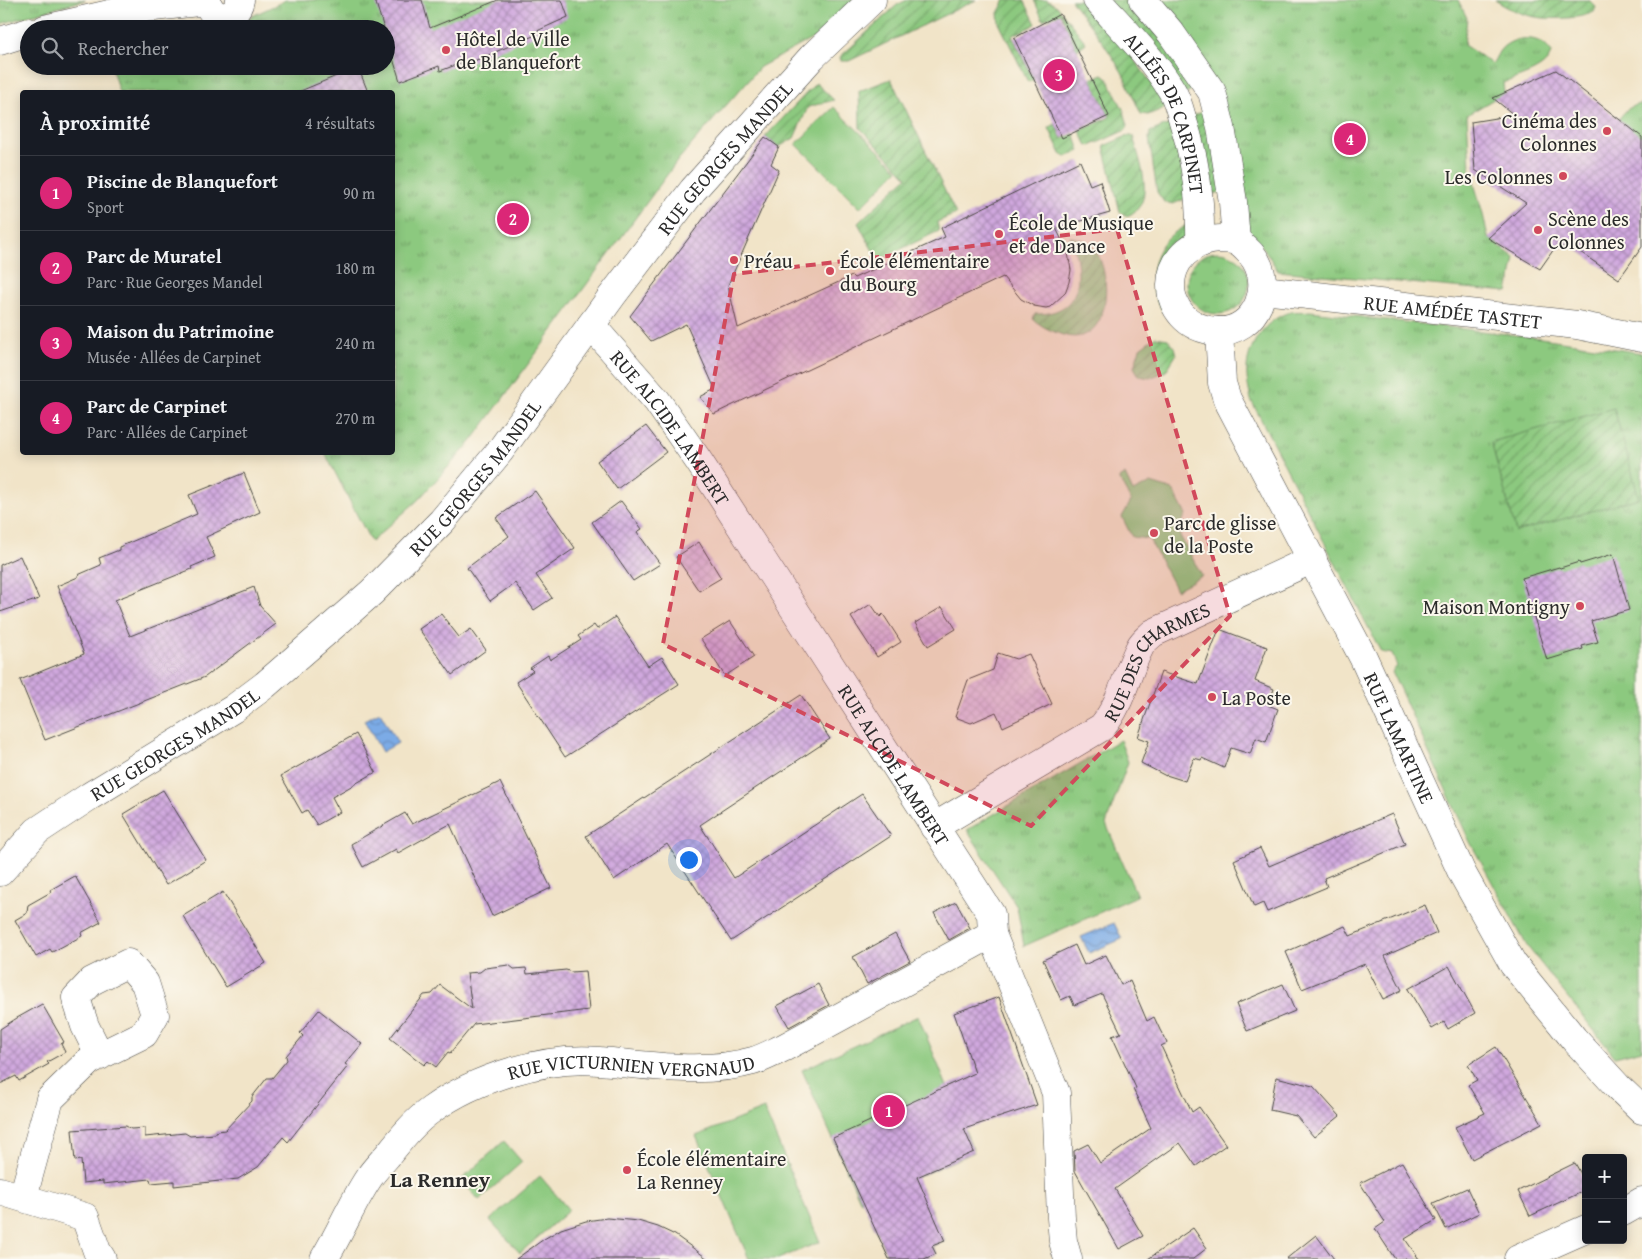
<!DOCTYPE html>
<html lang="fr">
<head>
<meta charset="utf-8">
<style>
  :root { --surface:#171b24; --page:#242831; --text:#f1f3f6; --muted:#9ea1a6; --line:#363941; --accent:#db2777 }
  body { margin:0; font-family:"Gentium Book Plus",serif; background:var(--page); color:var(--text) }
  .controls { position:absolute; right:15px; bottom:15px; display:grid; overflow:hidden; border-radius:5px; box-shadow:0 2px 12px #0003 }
  .controls button { width:45px; height:45px; display:grid; place-items:center; padding:0; border:0; border-bottom:1px solid var(--line); background:var(--surface); color:var(--text); font:25px sans-serif }
  .you { position:absolute; left:688px; top:859px; width:18px; height:18px; margin:-12px; border:4px solid #fff; border-radius:50%; background:#1a73e8; box-shadow:0 0 0 8px #1a73e833 }
  .badge { display:grid; place-items:center; width:32px; height:32px; border-radius:50%; background:var(--accent); color:#fff; font-size:16px; font-weight:700 }
  .pin { position:absolute; translate:-50% -50%; border:2px solid #fff; box-shadow:0 1px 5px #0006 }
  .list { margin:0; padding:0; list-style:none }
  h2 { display:flex; justify-content:space-between; align-items:center; height:65px; margin:0; padding:0 20px; font-size:21px }
  h2 small { font-size:16px; font-weight:400; color:var(--muted) }
  .list li { display:grid; grid-template-columns:32px 1fr auto; gap:15px; align-items:center; box-sizing:border-box; height:75px; padding:0 20px; border-top:1px solid var(--line) }
  .list b { display:block; font-size:19px; white-space:nowrap }
  .list p { margin:0; font-size:16px; white-space:nowrap; color:var(--muted) }
  .list em { font-size:16px; font-style:normal; color:var(--muted) }
  .icon { flex:none; width:28px; height:28px; fill:none; stroke:currentColor; stroke-width:2; stroke-linecap:round; stroke-linejoin:round }
  .map { position:relative; flex:none; width:1642px; height:1259px; overflow:hidden }
  .search { position:absolute; background:var(--surface); box-shadow:0 2px 12px #0003; left:20px; top:20px; width:375px; height:55px; display:flex; align-items:center; gap:12px; box-sizing:border-box; padding:0 18px; border-radius:28px; color:var(--muted); font-size:19px }
  .panel { position:absolute; background:var(--surface); box-shadow:0 2px 12px #0003; left:20px; top:90px; width:375px; height:365px; border-radius:5px }
  .map>svg:first-child { display:block }
</style>
</head>
<body>
<div class="map">
<svg width="1642" height="1259" viewBox="0 0 1642 1259">
  <defs>
    <pattern id="grass-tufts" width="24" height="20" patternUnits="userSpaceOnUse" patternTransform="scale(1.25)"><rect width="24" height="20" fill="#8cc97f"/><path d="M3 7l-1-3M5 7V3M7 7l1-3M15 17l-1-3M17 17v-4M19 17l1-3" fill="none" stroke="#73a368"/></pattern>
    <pattern id="garden-furrows" width="10" height="10" patternUnits="userSpaceOnUse" patternTransform="scale(1.25)"><rect width="10" height="10" fill="#8cc97f"/><path d="M-1 1l2-2M0 10L10 0M9 11l2-2" fill="none" stroke="#73a368"/></pattern>
    <pattern id="water-waves" width="16" height="10" patternUnits="userSpaceOnUse" patternTransform="scale(1.25)"><rect width="16" height="10" fill="#7cabe6"/><path d="M0 5q4-4 8 0t8 0" fill="none" stroke="#668bbb"/></pattern>
    <pattern id="building-cross-hatch" width="8" height="8" patternUnits="userSpaceOnUse" patternTransform="scale(1.25)"><rect width="8" height="8" fill="#d0a8de"/><path d="M0 0l8 8M0 8l8-8" fill="none" stroke="#a989b4"/></pattern>
  </defs>
  <rect width="100%" height="100%" fill="#fbf7ec"/>
  <filter id="ink" filterUnits="userSpaceOnUse"><feTurbulence type="fractalNoise" baseFrequency=".02" numOctaves="2"/><feDisplacementMap in="SourceGraphic" scale="10" xChannelSelector="R" yChannelSelector="G"/><feConvolveMatrix kernelMatrix="1 2 1 2 8 2 1 2 1" color-interpolation-filters="sRGB"/></filter>
  <filter id="wash" filterUnits="userSpaceOnUse"><feTurbulence type="fractalNoise" baseFrequency=".0096" numOctaves="4" result="noise"/><feDisplacementMap in="SourceGraphic" scale="20" xChannelSelector="R" yChannelSelector="G"/><feGaussianBlur stdDeviation="1.12" result="paint"/><feColorMatrix in="noise" values="0 0 0 0 0 0 0 0 0 0 0 0 0 0 0 0 0 1.4 0 .05"/><feComposite in="paint" operator="in"/></filter>
  <g filter="url(#wash)">
    <rect width="100%" height="100%" fill="#f1e4c8"/>
    <path fill="url(#grass-tufts)" stroke="#5c7a55" d="M0,0h85l-85,24z
      M286,0h568l-33,34 -61,33 -82,93 -207,282 -53,58 -47,42 -46,-89 67,-1v-360h-273l-8,-26h275v-37h-161z
      M1152,0h306l9,18 -3,27 28,19c4,-5 6,-13 11,-17 15,-12 37,-12 48,5 -2,18 -33,25 -48,31l1,10 -37,22 3,55 12,40 6,27 27,21 -7,34 -230,-21 -13,-21 -19,-19 -8,-67z
      M1642,104v33l-24,-17c7,-9 12,-15 24,-16z
      M1187 283a31 31 0 1 1 62 0a31 31 0 1 1-62 0Z
      M1310,311l231,27 101,15v697l-27,7 -88,-111 -57,-104 -78,-170 5,-6 -5,-12 -11,-2 -130,-252c-2,-10 -5,-21 -4,-32 1,-24 19,-49 43,-56 6,-1 14,0 20,-1z
      M1120,740l8,22 -22,62 31,72 -113,50 -7,-39 -50,-77z"/>
    <path fill="url(#garden-furrows)" stroke="#5c7a55" d="M907,0h69l-127,61h-8l-1,-4 57,-52z
      M1005,0h19l12,24 -24,12 22,44 -6,2 -29,-59 -1,-10z
      M1034,0h12l11,6 29,37 -9,7 -16,-37 -18,7z
      M1071,0h18l80,106 -21,9 -7,-1 -19,-42 -18,-28z
      M1107,0h28l63,85 -16,11z
      M1495,0h94l7,7 -2,5c-9,4 -16,5 -26,6 -29,2 -49,-2 -73,-18z
      M1103,74l4,3 17,34 4,15 -2,4 -36,16 -4,-2 -6,-13 30,-14 -19,-38z
      M891,79l65,135 -19,8 2,9 -61,29 -20,-37 49,-46 -47,-49 -1,-37z
      M816,83l18,17 -26,7 -14,31 -15,9 -14,-10z
      M1212,109l13,83 -18,2 -16,-78z
      M1177,121l13,76 -17,7 -9,-2 -7,-10 -8,-54 1,-6z
      M1055,124l7,15 12,-5 6,17 -14,6 -5,-3 -12,-26z
      M1127,136h6c6,24 25,68 -6,80l-7,-4 -16,-66z
      M1194,220l-3,10 -11,12 -7,77c-4,-3 -9,-7 -12,-11 -14,-20 -11,-53 7,-70 7,-7 18,-12 26,-18z
      M1070,237c7,1 15,2 21,8 24,24 21,105 -28,90 -12,-4 -21,-8 -30,-16l2,-5c49,1 49,-42 35,-77z
      M1155,337l13,2 6,8 2,8 -10,16 -16,7 -11,-2 -5,-9 6,-19z
      M1614,408l25,90 -123,34 -25,-90z"/>
    <path fill="#8cc97f" stroke="#5c7a55" d="M834,107l64,63 -38,38 -64,-64z
      M1125,475l8,17 18,-9 22,7 13,25 -9,15 25,46 -26,14 -27,-51 -17,-2 -10,-20 9,-16 -12,-23z
      M918,1016l56,136 -66,29 13,7 24,53 -13,5 4,8 -12,5h-35l-21,-46 11,-19 -18,8 -59,-132z
      M764,1109l56,133 -42,17h-29l-53,-123z
      M504,1141l18,21 -43,38 -18,-20z
      M540,1176l29,34 -49,43 -30,-33z"/>
    <path fill="url(#water-waves)" stroke="#546b88" d="M380,712l18,31 -16,9 -18,-32z
      M1114,923l8,16 -33,14 -8,-16z"/>
    <g id="blocks">
      <path fill="url(#building-cross-hatch)" d="M375,0h47l8,28 68,-28h64l6,17 -31,14 1,3 -76,32 -1,-3 -21,8 -1,-5 -39,15 -14,-45v-7h-2z
        M1060,14l49,102 -47,22 -48,-100z
        M358,67l10,25h-70z
        M1556,70l86,67v110l-23,32 -49,-34 -16,4 -14,20 -52,-31 38,-35 -51,-33 -4,-48 43,-7 -21,-17z
        M765,137l14,10 -8,17 8,6 -51,115 10,43 114,-52 2,2 91,-41 -4,-9 139,-67 10,24 10,-4 10,32 -54,15 12,25 3,17 -2,12 -4,11 -15,14 -4,1 -12,-2 -13,-7 -18,-22 -289,137 -14,-17 15,-8 -29,-65 -35,17 -21,-25z
        M646,426l20,26 -49,37 -20,-28z
        M244,473l16,39 -54,25 9,20 -24,10 1,2 -77,31 15,36 124,-49 6,19 16,18 -71,53 -160,63 -25,-60 64,-26 -27,-68 21,-9v-2l23,-10 -2,-7 20,-8v-3l78,-33 -8,-19z
        M535,491l40,57 -39,27 16,23 -18,12 -19,-27 -25,18 -23,-33 42,-32 -13,-18z
        M621,501l21,28 -5,3 23,32 -27,17 -41,-59z
        M699,542l22,36 -22,13 -23,-34z
        M1613,554l16,56 -38,11 7,21 -16,4 1,3 -36,11 -25,-82 37,-11 1,1 19,-6 1,2z
        M20,556l19,43 -39,13v-47z
        M871,604l9,13 3,-3 18,28 -24,15 -26,-40z
        M942,607l14,22 -28,17 -13,-23z
        M441,614l18,23 12,-8 15,21 -34,25 -33,-46z
        M615,617l33,49 14,-9 17,27 -114,73 -49,-75 17,-11 -3,-3 18,-12 2,4 31,-20 -3,-4 16,-11 3,4z
        M730,621l24,36 -29,19 -24,-37z
        M1219,629l48,18 -12,34 19,8 -6,16 10,4 -12,33 -10,-4 -6,16 -19,-6 -7,20 -22,-10 -1,2 -7,-2 -9,23 -19,-6v1l-25,-13 8,-22 -11,-4 23,-65 37,12z
        M998,653l18,6 13,-5 23,50 -49,23 -7,-15 -25,11 -16,-6 13,-37 25,-10z
        M801,695l29,44 -130,86 34,53 128,-84 29,42 -160,105 -64,-97 -53,36 -28,-44z
        M356,734l20,38 -44,25 8,15 -23,13 -10,-15 -5,3 -21,-37z
        M500,782l51,106 -59,28 -42,-92 -52,29 -2,-4 -33,18 -12,-23 54,-31 7,11z
        M163,790l43,70 -40,25 -43,-71z
        M1392,814l13,30 -81,34 3,9 -60,25 -4,-9 -9,4 -20,-47 26,-12 9,18z
        M75,876l26,46 -20,11 1,3 -30,16 -2,-3 -14,8 -21,-37 12,-7 1,-8 23,-13 -1,-2z
        M223,892l43,71 -40,24 -43,-71z
        M956,902l14,26 -21,12 -15,-27z
        M1425,905l12,28 -52,23 17,34 -19,9 -18,-35 -63,25 -16,-37 59,-26 5,10z
        M895,934l15,27 -43,23 -14,-27z
        M1075,945l9,20 22,-10 15,30 9,-4 17,40 7,-4 6,13 7,13 -6,3 31,66 7,-5 27,38 -30,21 -16,-23 -65,46 28,47 -24,13 -44,-78 -1,-20 14,-7 12,19 51,-35 -18,-39 3,-1 -24,-52 9,-3 -19,-39 -28,11 -4,-9 -9,4 -18,-40z
        M509,965l5,4 12,-1 1,6 39,-4 5,2 14,-1 4,39 -115,14 -24,29 -2,-1 -12,15 -8,-6 -4,4 -34,-27 34,-43 8,-1 8,-9 32,24 -5,-36 13,-1 5,-4z
        M1449,966l26,47 -27,16 -4,-7 -12,7 -24,-40z
        M818,984l11,21 -40,22 -12,-21z
        M1283,984l12,27 -48,20 -11,-27z
        M999,997l38,108 -73,24 10,23 -57,25 28,64 -13,5 4,8 -12,5h-35l-56,-121 142,-65 -21,-60z
        M42,1004l22,38 -3,2 4,8 -18,10 2,2 -30,17 -3,-5 -16,8v-55l17,-11z
        M319,1010l43,34 -17,20 3,2 -60,76 -5,-5 -25,30 -20,12 -64,7v-5l-23,2 -1,-4 -47,5v-3l-20,2 -2,-23 -6,1 -3,-31 54,-4 5,3 14,-1v9l40,-4 5,3 25,-2 2,-3 8,-1 27,-29v-4l15,-19h5l15,-18 -1,-4 17,-20 -3,-3z
        M1496,1047l46,76 -70,36 -17,-32 30,-14 -17,-28 9,-5 -9,-15z
        M1276,1077l37,9 27,30 -26,21 -18,-21 -26,-6z
        M1402,1162l34,58 -31,19 14,20h-24l-20,-30 10,-7 -25,-39z
        M1575,1163l11,20v7l-56,26 -12,-25z
        M1467,1188l12,25 -33,16 -13,-26z
        M607,1218l31,3 20,6 17,8 33,24h-192l28,-20 17,-10 25,-8z
        M1193,1228l14,20 -14,11h-45z
        M1316,1235l18,24h-48z"/>
    </g>
  </g>
  <g filter="url(#ink)">
    <use href="#blocks" fill-opacity="0" stroke="#494743" stroke-width="1"/>
    <g fill="none" stroke-linecap="round" stroke-linejoin="round">
      <g stroke="#494743" stroke-width="29">
        <g id="minor">
          <path d="M207,0c4,22 29,21 33,0"/>
          <path id="s1" d="M1097,0c25,28 54,56 74,89 6,9 9,21 12,32 13,40 18,80 17,122"/>
          <path d="M1143,0l28,33 41,59 9,35 12,75 3,39"/>
          <path d="M45,29l82,-19 80,-9"/>
          <path d="M0,41l29,-9"/>
          <path d="M1221,239c5,1 11,0 15,2 6,3 11,9 15,13 25,29 6,79 -34,77 -62,-4 -62,-89 4,-92z"/>
          <path id="s2" d="M1263,290l314,35 65,13"/>
          <path id="s3" d="M591,325l66,76 41,59 293,454 1,20 64,159 5,125 2,23 5,18"/>
          <path id="s4" d="M1219,331l3,52 5,16 136,258 99,216 51,91 61,75 44,48 24,23"/>
          <path id="s5" d="M934,827l168,-100c20,-24 24,-53 38,-80 2,-5 9,-10 13,-14l160,-74"/>
          <path id="s6" d="M0,872l37,-41 53,-35 143,-87 32,-24 107,-93 70,-71 58,-70 112,-155 81,-106 119,-133 60,-57"/>
          <path d="M0,1191l85,26 12,34 5,8"/>
          <path d="M23,1197l27,-98 39,-38 55,-27 11,-19 -10,-32 -17,-20 -36,18 -16,17 9,28 15,30"/>
          <path d="M1623,1212l19,-11"/>
          <path id="s7" d="M324,1259c16,-26 27,-54 44,-80 5,-8 12,-15 19,-23 13,-16 27,-34 44,-46 44,-32 114,-54 168,-49 51,4 104,14 154,0 11,-3 21,-9 32,-14l207,-113"/>
          <path d="M1518,1259l68,-30"/>
        </g>
      </g>
      <use href="#minor" stroke="#fff" stroke-width="28"/>
    </g>
  </g>
  <path fill="#d1495b" fill-opacity="0.2" stroke="#d1495b" stroke-width="4" stroke-dasharray="10 6" stroke-linejoin="round" d="M1117,229l113,387 -199,210 -368,-182 71,-370z"/>
  <g fill="#d1495b" stroke="#fbf7ec" stroke-width="2">
    <circle cx="446" cy="50" r="5"/>
    <circle cx="1607" cy="131" r="5"/>
    <circle cx="1563" cy="176" r="5"/>
    <circle cx="1538" cy="230" r="5"/>
    <circle cx="999" cy="234" r="5"/>
    <circle cx="734" cy="260" r="5"/>
    <circle cx="830" cy="271" r="5"/>
    <circle cx="1154" cy="533" r="5"/>
    <circle cx="1580" cy="606" r="5"/>
    <circle cx="1212" cy="697" r="5"/>
    <circle cx="627" cy="1170" r="5"/>
  </g>
  <g text-anchor="middle" dominant-baseline="central" stroke-width="4" stroke-linejoin="round" paint-order="stroke">
    <g font-size="20" fill="#2b2b2b" stroke="#fbf7ec" text-anchor="start">
      <text x="456" y="38">Hôtel de Ville<tspan x="456" dy="23">de Blanquefort</tspan></text>
      <text x="1597" y="120" text-anchor="end">Cinéma des<tspan x="1597" dy="23">Colonnes</tspan></text>
      <text x="1553" y="176" text-anchor="end">Les Colonnes</text>
      <text x="1548" y="218">Scène des<tspan x="1548" dy="23">Colonnes</tspan></text>
      <text x="1009" y="222">École de Musique<tspan x="1009" dy="23">et de Dance</tspan></text>
      <text x="744" y="260">Préau</text>
      <text x="840" y="260">École élémentaire<tspan x="840" dy="23">du Bourg</tspan></text>
      <text x="1164" y="522">Parc de glisse<tspan x="1164" dy="23">de la Poste</tspan></text>
      <text x="1570" y="606" text-anchor="end">Maison Montigny</text>
      <text x="1222" y="697">La Poste</text>
      <text x="637" y="1158">École élémentaire<tspan x="637" dy="23">La Renney</tspan></text>
    </g>
    <g font-size="20" fill="#2b2b2b" stroke="#fbf7ec">
      <text stroke="none"><textPath href="#s1" startOffset="136">ALLÉES DE CARPINET</textPath></text>
      <text stroke="none"><textPath href="#s6" startOffset="1028">RUE GEORGES MANDEL</textPath></text>
      <text stroke="none"><textPath href="#s2" startOffset="191">RUE AMÉDÉE TASTET</textPath></text>
      <text stroke="none"><textPath href="#s3" startOffset="130">RUE ALCIDE LAMBERT</textPath></text>
      <text stroke="none"><textPath href="#s6" startOffset="622">RUE GEORGES MANDEL</textPath></text>
      <text stroke="none"><textPath href="#s5" startOffset="285">RUE DES CHARMES</textPath></text>
      <text stroke="none"><textPath href="#s4" startOffset="449">RUE LAMARTINE</textPath></text>
      <text stroke="none"><textPath href="#s6" startOffset="218">RUE GEORGES MANDEL</textPath></text>
      <text stroke="none"><textPath href="#s3" startOffset="535">RUE ALCIDE LAMBERT</textPath></text>
      <text stroke="none"><textPath href="#s7" startOffset="395">RUE VICTURNIEN VERGNAUD</textPath></text>
    </g>
    <g font-size="22" font-weight="bold" fill="#2b2b2b" stroke="#fbf7ec">
      <text x="440" y="1179">La Renney</text>
    </g>
  </g>
</svg>
<div class="controls">
<button>+</button>
<button>−</button>
</div>
<div class="you"></div>
<div class="pin badge" style="left:889px;top:1111px">1</div>
<div class="pin badge" style="left:513px;top:219px">2</div>
<div class="pin badge" style="left:1059px;top:75px">3</div>
<div class="pin badge" style="left:1350px;top:139px">4</div>
<div class="search"><svg class="icon" aria-label="search" viewBox="0 0 24 24"><circle cx="10" cy="10" r="6"/><path d="M15 15l6 6"/></svg>Rechercher</div>
<section class="panel">
<h2>À proximité<small>4 résultats</small></h2>
<ul class="list">
<li><span class="badge">1</span><div><b>Piscine de Blanquefort</b><p>Sport</p></div><em>90 m</em></li>
<li><span class="badge">2</span><div><b>Parc de Muratel</b><p>Parc · Rue Georges Mandel</p></div><em>180 m</em></li>
<li><span class="badge">3</span><div><b>Maison du Patrimoine</b><p>Musée · Allées de Carpinet</p></div><em>240 m</em></li>
<li><span class="badge">4</span><div><b>Parc de Carpinet</b><p>Parc · Allées de Carpinet</p></div><em>270 m</em></li>
</ul>
</section>
</div>
</body>
</html>
